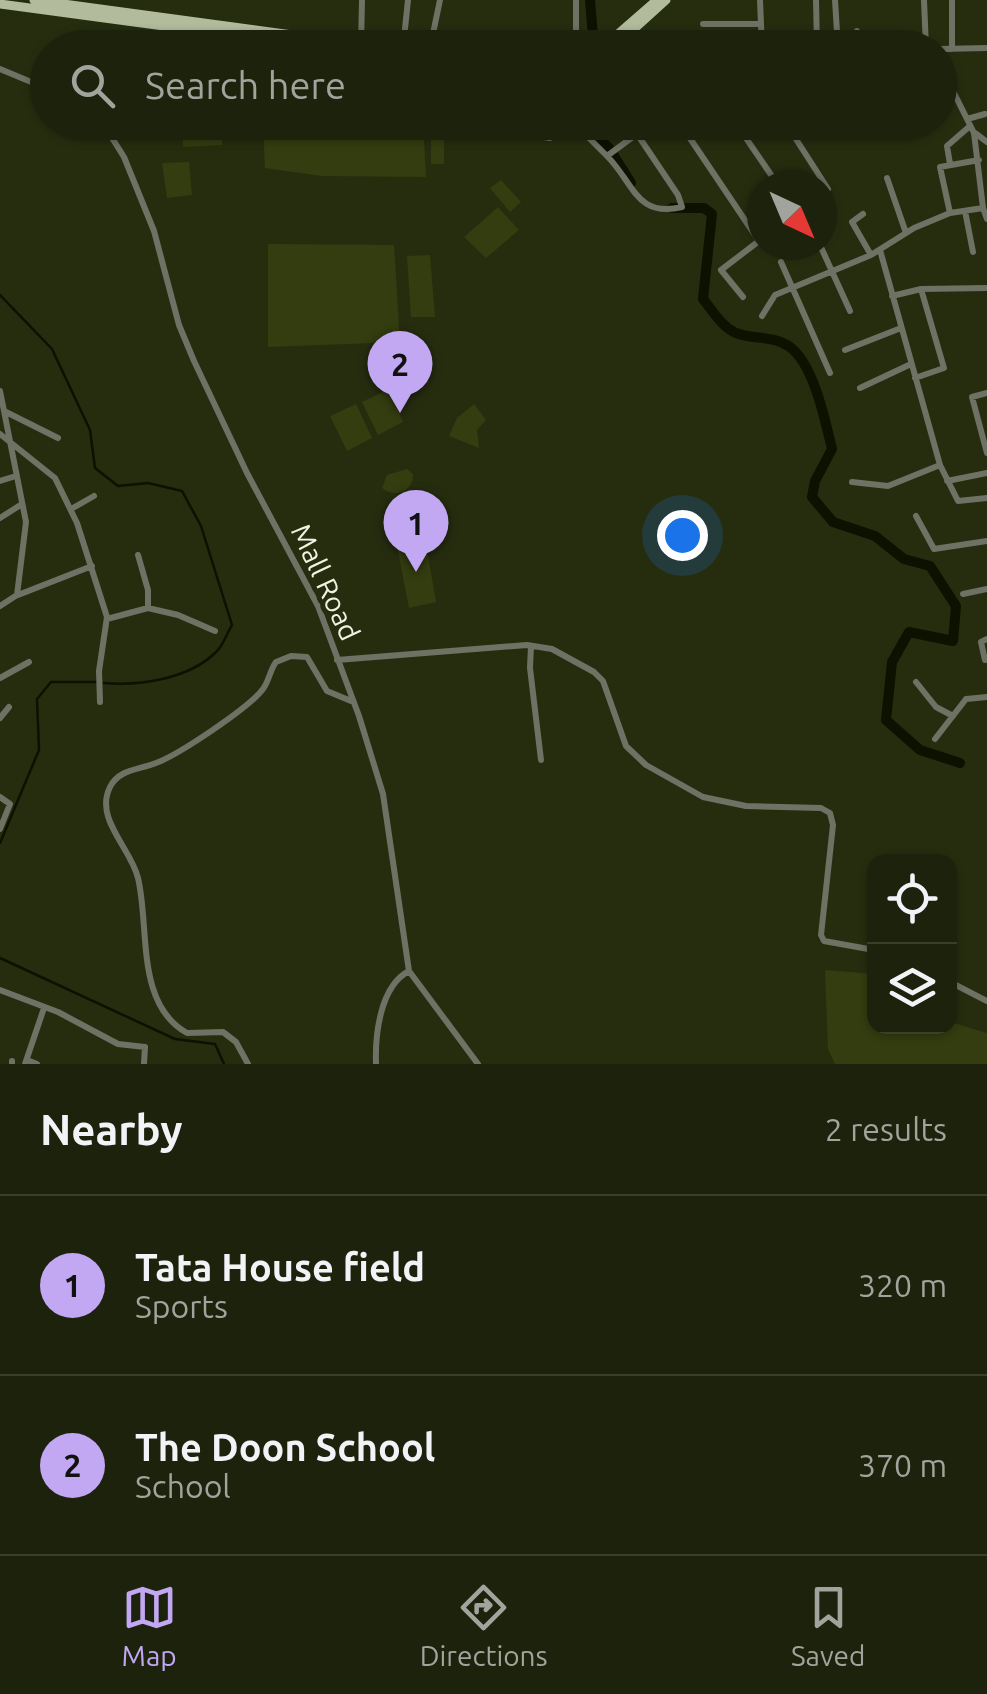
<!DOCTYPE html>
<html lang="en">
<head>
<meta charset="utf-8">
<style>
  :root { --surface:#1c220b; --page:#292f19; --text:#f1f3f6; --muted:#a0a49d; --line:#3a3f2c; --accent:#c2a7f2 }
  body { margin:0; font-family:Ubuntu,sans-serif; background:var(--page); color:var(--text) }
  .controls { position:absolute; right:30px; bottom:30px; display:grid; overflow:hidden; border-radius:20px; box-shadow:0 2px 8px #0004 }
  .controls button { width:90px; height:90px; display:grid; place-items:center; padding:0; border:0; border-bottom:2px solid var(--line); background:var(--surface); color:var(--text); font:50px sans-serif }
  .compass { position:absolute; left:747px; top:170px; width:90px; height:90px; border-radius:50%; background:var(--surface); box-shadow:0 2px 8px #0004; rotate:136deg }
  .you { position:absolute; left:682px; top:535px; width:35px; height:35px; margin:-25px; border:8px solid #fff; border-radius:50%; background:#1a73e8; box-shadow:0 0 0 15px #1a73e833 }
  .badge { display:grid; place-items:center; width:65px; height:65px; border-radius:50%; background:var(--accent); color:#111; font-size:32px; font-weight:700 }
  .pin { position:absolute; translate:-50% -82px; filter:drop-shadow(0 2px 5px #0008) }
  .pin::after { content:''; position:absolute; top:52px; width:35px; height:30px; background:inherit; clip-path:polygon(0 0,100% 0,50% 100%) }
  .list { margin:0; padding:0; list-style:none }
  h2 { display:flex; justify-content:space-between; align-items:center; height:130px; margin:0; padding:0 40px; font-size:42px }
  h2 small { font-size:32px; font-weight:400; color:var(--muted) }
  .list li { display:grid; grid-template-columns:65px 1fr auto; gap:30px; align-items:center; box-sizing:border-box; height:180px; padding:0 40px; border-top:2px solid var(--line) }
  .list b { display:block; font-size:38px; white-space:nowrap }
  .list p { margin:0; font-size:32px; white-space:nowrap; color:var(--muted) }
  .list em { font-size:32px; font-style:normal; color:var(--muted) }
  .icon { flex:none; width:55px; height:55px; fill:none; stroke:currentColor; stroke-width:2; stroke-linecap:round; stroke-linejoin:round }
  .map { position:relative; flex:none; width:987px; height:1064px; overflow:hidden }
  .search { position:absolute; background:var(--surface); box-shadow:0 2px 8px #0004; left:30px; right:30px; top:30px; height:110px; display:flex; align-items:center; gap:25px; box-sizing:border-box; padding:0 35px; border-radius:55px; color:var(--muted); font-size:38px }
  .sheet { height:490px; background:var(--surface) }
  nav { display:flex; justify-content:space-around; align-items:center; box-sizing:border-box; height:140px; border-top:2px solid var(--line); background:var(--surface); font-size:28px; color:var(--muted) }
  nav a { display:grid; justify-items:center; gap:5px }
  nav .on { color:var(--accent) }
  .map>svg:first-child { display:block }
</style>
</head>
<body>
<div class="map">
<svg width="987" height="1064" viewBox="0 0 987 1064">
  <rect width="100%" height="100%" fill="#262d0f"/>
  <path fill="#333d0f" d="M182,123h40v22l-39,2z
    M263,123h160l3,54 -104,-1 -57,-8z
    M437,127l7,6v31h-13v-33z
    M189,162l3,33 -25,3 -5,-35z
    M501,180l20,22 -11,10 -20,-24z
    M498,207l21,23 -33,28 -22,-21z
    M268,244l126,1 6,97 -132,5z
    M430,255l5,62h-24l-4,-61z
    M389,389l14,33 -25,13 -16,-33z
    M356,404l16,34 -25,13 -17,-35z
    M474,404l12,16 -9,10 2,18 -30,-12 8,-18z
    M407,469l6,5c1,17 -18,25 -31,14l5,-13z
    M425,538l11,64 -27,6 -13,-67z
    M825,970l49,4v52h76v-4l37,11v31h-152l-7,-15z"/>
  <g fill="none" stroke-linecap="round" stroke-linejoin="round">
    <path stroke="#0c1100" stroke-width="2.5" d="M0,295l52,54 38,81 5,38 23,18 30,-3 34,8 19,35 31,99c-5,8 -9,21 -16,27 -27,27 -76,34 -112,31
      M0,843l39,-93 -2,-51 14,-17h45
      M0,958l175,81 40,5 9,20"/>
    <path stroke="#0c1100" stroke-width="10" d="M590,0l3,37
      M583,122l26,26
      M614,156l17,27
      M672,208h32l8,6 -9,85c9,11 19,28 33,34 18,7 38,2 54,14 24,18 35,73 42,102l-17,32 -3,16 21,25 42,14 29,23 26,7 26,40 -3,35 -44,-9 -17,30 -6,58 34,30 40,13"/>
    <path stroke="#6e7264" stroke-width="6" d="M760,0l2,48
      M816,0l1,48
      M835,0l3,48
      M924,0l2,48
      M703,24h58
      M857,31l2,17
      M576,44v-44
      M361,46l1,-46
      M403,48l5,-48
      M430,48l10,-48
      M940,49l47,-1
      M952,49v-49
      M940,65l34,68 9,75 4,11
      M0,69l48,20
      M940,97l15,-1
      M967,119l18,-5
      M102,122l22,35 30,74 25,94 15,36 53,112 71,133 41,110 24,78 26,177 69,93
      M489,122l31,11 30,5 5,-16
      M573,122l34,34 46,-34
      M679,122l80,119 -38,29 22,27
      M735,122l43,63
      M785,122l43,67
      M975,133l12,9
      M607,156c27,27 29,62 75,51l-4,-12 -49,-73
      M950,164l-3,-18 23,-20
      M887,178l19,55
      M965,211l8,41
      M950,213l-10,-46 39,-7
      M863,214l-11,8 19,33
      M820,245l30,66
      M880,250l60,215 18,36 29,-3
      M781,262l49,111
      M892,296l29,-7 66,-1
      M762,316l13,-21 96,-40 43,-27 36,-15 33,-5
      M845,350l56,-22
      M915,378l29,-10 -23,-79
      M860,388l51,-24
      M0,391l4,20
      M987,393l-15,4 15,56
      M0,434l55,44 22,45 30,94 -8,54 1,31
      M0,481l16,-5
      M947,481l40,-8
      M852,482l36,4 52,-21
      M71,509l23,-13
      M916,516l18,33 53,-8
      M0,518l22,-14
      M138,555l10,35v18
      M963,594l24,-5
      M18,595l74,-29
      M0,606l17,-11 9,-73 -22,-111 54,27
      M107,619l41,-11 30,7 37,16
      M531,646l-1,22 11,92
      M337,660l190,-15 25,4 42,23 9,9 23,65 20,19 57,32 43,9 75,2 9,5 3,12 -12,110 3,6 50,9
      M985,660l-4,-18 6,-3
      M0,678l29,-16
      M916,682l20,25 17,9
      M0,718l9,-11
      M935,739l31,-40 21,-2
      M0,797l10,7 -10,25
      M950,982l37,19
      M0,990l58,22 60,32 27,3 -1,17
      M27,1060l10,4
      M12,1061v3
      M25,1064l19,-56
      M248,1064l-12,-22 -13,-10 -36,1c-52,-29 -37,-105 -49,-155 -7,-30 -44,-59 -28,-91 9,-18 29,-17 46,-24 22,-8 93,-55 107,-74 6,-8 7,-19 13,-27l15,-6 16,1 20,34 24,10
      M376,1064c-1,-29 4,-78 33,-93"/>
    <path stroke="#b3bb9d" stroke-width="9" d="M34,0l355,48
      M0,4l328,44
      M488,48l109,-6 20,-7 40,-35
      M608,48l15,-9 43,-39"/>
  </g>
  <g text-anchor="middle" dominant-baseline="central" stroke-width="10" stroke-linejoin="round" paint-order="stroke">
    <g font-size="28" fill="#eff4e2" stroke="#262d0f">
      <text transform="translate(326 582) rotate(65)">Mall Road</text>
    </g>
  </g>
</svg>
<div class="controls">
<button><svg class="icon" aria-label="locate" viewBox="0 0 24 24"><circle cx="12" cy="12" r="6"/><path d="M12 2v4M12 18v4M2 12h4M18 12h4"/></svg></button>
<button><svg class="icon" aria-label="layers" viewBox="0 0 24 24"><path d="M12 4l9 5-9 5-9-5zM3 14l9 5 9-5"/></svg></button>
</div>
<svg class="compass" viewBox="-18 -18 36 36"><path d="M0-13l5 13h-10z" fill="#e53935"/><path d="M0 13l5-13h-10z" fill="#a0a49d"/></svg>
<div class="you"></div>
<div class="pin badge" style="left:416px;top:572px">1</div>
<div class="pin badge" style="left:400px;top:413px">2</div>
<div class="search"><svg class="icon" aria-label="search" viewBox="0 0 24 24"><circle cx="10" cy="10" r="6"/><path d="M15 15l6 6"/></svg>Search here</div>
</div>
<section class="sheet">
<h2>Nearby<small>2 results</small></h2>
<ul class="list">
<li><span class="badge">1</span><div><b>Tata House field</b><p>Sports</p></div><em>320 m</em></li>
<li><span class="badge">2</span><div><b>The Doon School</b><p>School</p></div><em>370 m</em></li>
</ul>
</section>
<nav>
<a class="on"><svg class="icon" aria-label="map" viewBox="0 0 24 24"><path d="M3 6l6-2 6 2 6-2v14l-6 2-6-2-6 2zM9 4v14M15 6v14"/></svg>Map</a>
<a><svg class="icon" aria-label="directions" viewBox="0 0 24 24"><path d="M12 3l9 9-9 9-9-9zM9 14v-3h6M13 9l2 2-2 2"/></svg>Directions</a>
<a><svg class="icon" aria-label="saved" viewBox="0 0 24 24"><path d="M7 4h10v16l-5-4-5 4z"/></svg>Saved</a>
</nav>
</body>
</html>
